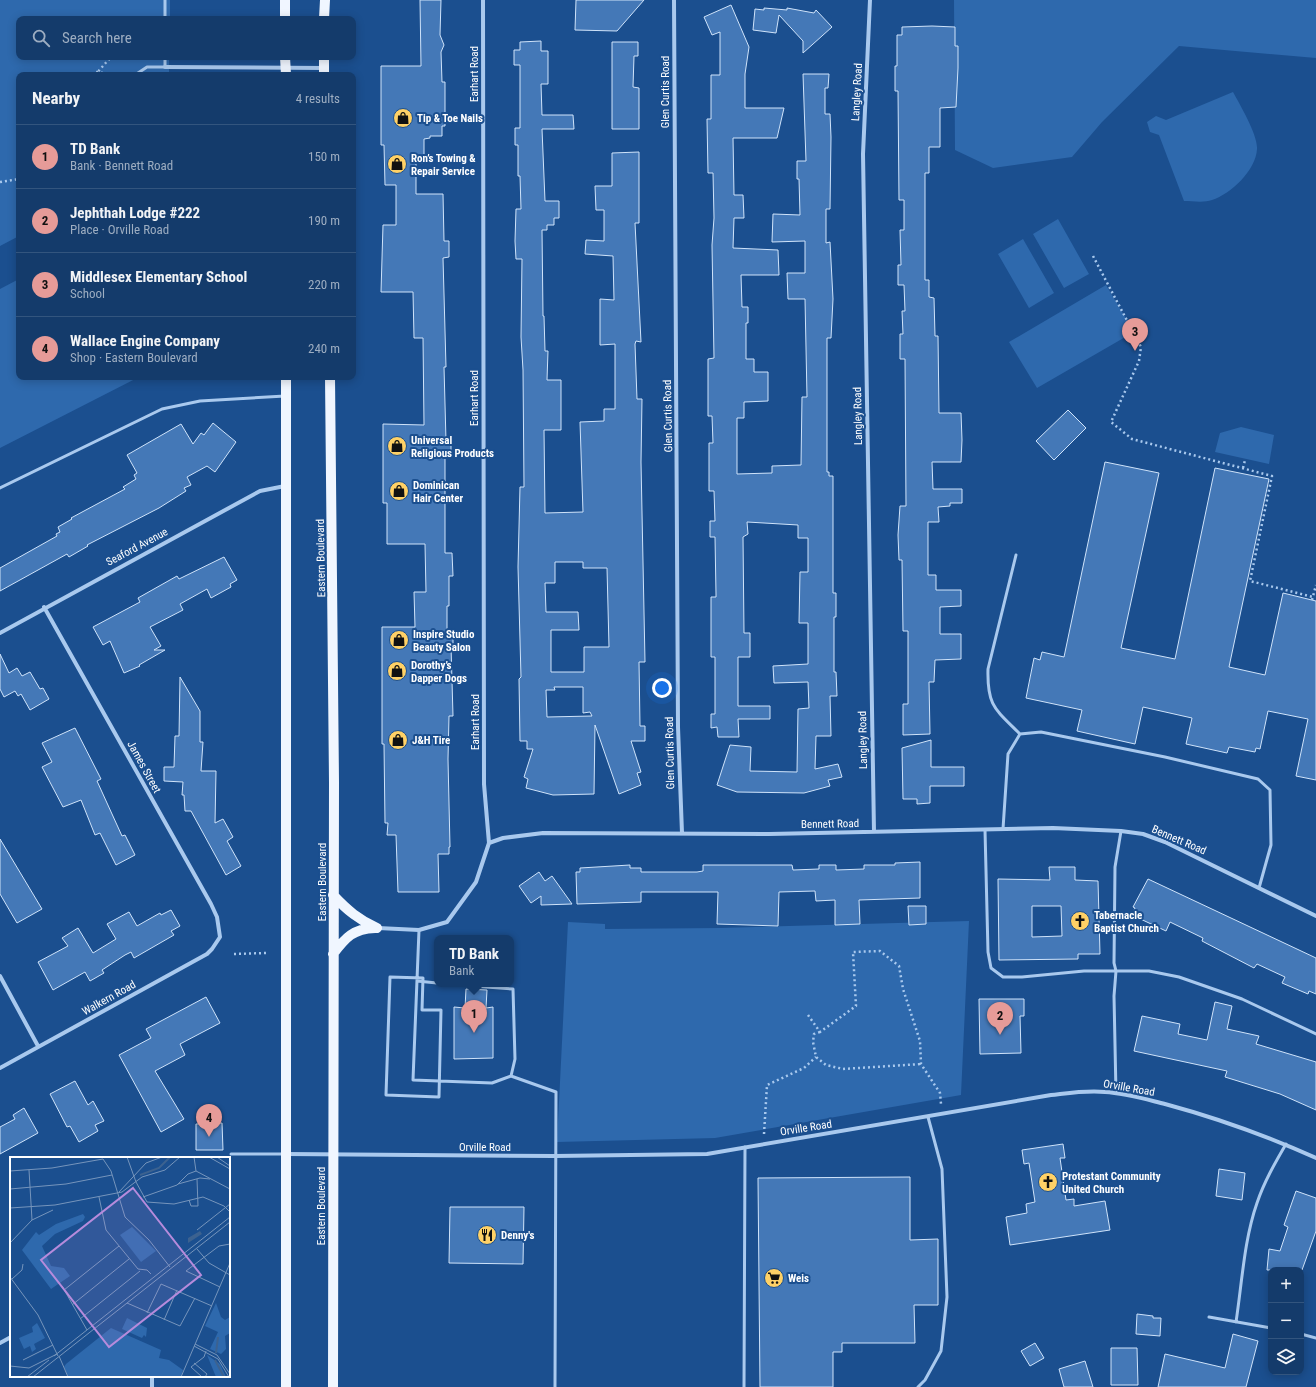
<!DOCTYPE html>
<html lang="en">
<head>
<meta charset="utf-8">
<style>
  :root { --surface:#143b6b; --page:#1d4271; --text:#f1f3f6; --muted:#9dadc1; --line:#33557e; --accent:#e69b98 }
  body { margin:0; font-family:"Roboto Condensed",sans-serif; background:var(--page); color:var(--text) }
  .controls { position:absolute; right:12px; bottom:12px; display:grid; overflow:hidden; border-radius:8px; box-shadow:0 2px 10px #0003 }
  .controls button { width:36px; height:36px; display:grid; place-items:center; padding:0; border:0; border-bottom:1px solid var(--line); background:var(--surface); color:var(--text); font:20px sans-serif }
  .you { position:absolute; left:662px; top:688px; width:14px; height:14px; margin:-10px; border:3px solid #fff; border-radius:50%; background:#1a73e8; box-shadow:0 0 0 6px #1a73e833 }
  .badge { display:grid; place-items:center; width:26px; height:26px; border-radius:50%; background:var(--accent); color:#111; font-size:13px; font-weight:700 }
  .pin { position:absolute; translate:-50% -33px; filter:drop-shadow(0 1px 2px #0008) }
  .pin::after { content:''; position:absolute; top:21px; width:14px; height:12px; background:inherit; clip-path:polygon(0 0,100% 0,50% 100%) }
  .popup { position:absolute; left:434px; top:935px; width:80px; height:52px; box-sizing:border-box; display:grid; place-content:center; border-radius:8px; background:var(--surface); filter:drop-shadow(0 1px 3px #0005); font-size:13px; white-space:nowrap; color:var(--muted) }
  .popup b { font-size:15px; color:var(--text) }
  .popup::after { content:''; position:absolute; left:50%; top:100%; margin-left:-8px; border:8px solid transparent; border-top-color:var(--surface) }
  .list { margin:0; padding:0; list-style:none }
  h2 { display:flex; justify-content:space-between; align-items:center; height:52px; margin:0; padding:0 16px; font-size:17px }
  h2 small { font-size:13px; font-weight:400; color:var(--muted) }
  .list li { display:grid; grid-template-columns:26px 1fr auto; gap:12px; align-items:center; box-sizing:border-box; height:64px; padding:0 16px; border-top:1px solid var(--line) }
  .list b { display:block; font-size:15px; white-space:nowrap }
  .list p { margin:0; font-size:13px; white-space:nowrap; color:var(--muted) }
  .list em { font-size:13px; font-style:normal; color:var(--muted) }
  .icon { flex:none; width:22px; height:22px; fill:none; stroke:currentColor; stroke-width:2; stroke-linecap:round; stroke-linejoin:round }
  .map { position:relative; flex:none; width:1316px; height:1387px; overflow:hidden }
  .search { position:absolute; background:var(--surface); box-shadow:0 2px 10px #0003; left:16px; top:16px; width:340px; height:44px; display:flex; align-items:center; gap:10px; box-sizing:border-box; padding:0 14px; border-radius:8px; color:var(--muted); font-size:15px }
  .panel { position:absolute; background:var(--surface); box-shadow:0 2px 10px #0003; left:16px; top:72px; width:340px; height:308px; border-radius:8px }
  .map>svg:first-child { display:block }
</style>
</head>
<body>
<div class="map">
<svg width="1316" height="1387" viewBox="0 0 1316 1387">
  <rect width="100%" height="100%" fill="#1b4f8f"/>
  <path fill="#2e69ad" d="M0,0h170v19h-151v38h150v18h-150v161l-19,10z
    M954,0h362v58l-137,-12 -77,76 -30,35 -79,11 -38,-18z
    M1233,92c7,13 25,43 24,57 -1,21 -26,45 -45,51 -8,3 -20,1 -28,1l-25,-66 -9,-3 -3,-10 9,-6 10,4z
    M1058,219l31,55 -25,14 -31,-54z
    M1023,239l31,54 -25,15 -31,-54z
    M19,279v98h120l-139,71v-159z
    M1106,285l28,47 -97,56 -28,-46z
    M1241,427l33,8 -5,29 -54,-12 5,-19z
    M969,921l-8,174 -246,43 -158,4 11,-220 37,2v5l116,-1z"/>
  <path fill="#4478b7" stroke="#cfe3fa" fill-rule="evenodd" d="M420,0h21l-1,35 4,10 -3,7 1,30h3v44h-3v10h-12v2l-6,1v24l-8,-1v32h27l1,47h5v16l-6,1 3,109h-2l2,74h5v13h-6v99h7l1,23h-4v30h-2v27h6v13h-2l2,70h-4l-1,43 2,88h-1v7h-11l1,38h-41l-2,-57h-9l1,-12h-3l-1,-79h-2v-117h33l-1,-35h12l-1,-48h-38v-41h-4v-79l41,1 -1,-87h-9l-1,-46h-32l2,-67h13v-40h-11l-1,-40h-3v-79h40z
    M576,0h68l-27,31 -42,-1z
    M731,5l18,42 -4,27v34h39l-7,30h-44l1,57h9l1,23h-10l-1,30 45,2 1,25h-38l1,32h6v16h-2v36h8v13h14v29l-24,1v16h-7v56l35,-1v-7l29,-1 1,-68h5l-2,-98h-17l-1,-26h18v-32l-33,1 1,-28 27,1 -1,-36h-2v-18h9l-3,-87h26l-1,14h-3v26h5l1,23 -1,72h-4v34l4,-1 3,57 -2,39h-4v134h2v4h4v117h3v24h-2v55h2l1,24h-7l1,40h-15l-1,33 23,-5 4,13 -14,3 2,6 -26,7 -67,-1 -20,-7 13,-40 21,2 -1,24 47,1 1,-63 11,-1 -1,-26 -34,1 -1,-17 35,-2v-41h-9l1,-51h8v-34h-10v-13l-51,-3 1,12 -5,3 1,96h6v24h-12v49h32v13h-32l1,18h-21l-1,-10 -6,1v-14h4v-57h-4v-60h5v-3l-1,-57h-5v-16h5l-1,-30h-5v-48h4l-1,-27h-4v-57l6,-1 -2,-113 2,-27 -1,-45h-5l-1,-54h4v-44h9v-43l-8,3 -8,-18z
    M764,8l23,2v-2l27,5 2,-3 16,17 -29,26v-12l-24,-26 -3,18 -23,-3 2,-21 9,1z
    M932,26l23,1v19h3v22l-2,39 -16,1v39h-11v26h-4v107h4v17l5,1 1,38h3l1,77h22l1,27 -1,22h-29l1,27h29v14h-12v3l-12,1 1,15h-11v53h8v15h25v16l-21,1v27h21v25l-26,1 -1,22h-5l1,52 -27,1v-31h5v-73h-5l-1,-71h-3l-1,-25 2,-29h6l-1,-147h-5v-25h3l-1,-23h3l-1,-26h-6v-20h3l-1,-35h4v-30h-5l-1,-109h-3v-25h2v-31h5v-8z
    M541,41v10h7v33h-7l1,31h31l1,14h-32l3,72h14v17h-5v7h-7v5h-5l1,86h1l1,35h3l-1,29h14v50h-17l1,83 38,-1 -3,-90 24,-1v-12h11v-65l-15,1v-46l14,1 -1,-44 -28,-2 1,-14 18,1v-31h-8l-1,-24h17v-33l27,-1v71h-4l6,119 -5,-1 -1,3 2,55h5l-1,63 4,200h-6l1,64h5v15h-14l10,31 -4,1 4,12 -22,9 -24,-69 -1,69 -41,1 -27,-7 2,-9 -4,-2 9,-28h-6v-8h-7l-1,-62 2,-2 -3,-110 2,-80h4l-1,-117 -2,-33 1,-78h-6l-1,-18 1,-32h5l-1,-33h-2v-31h-3v-17h5v-63h-6v-15h6v-8zM555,562h28v6h24l2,79h-25v25h-33v-42h28l-1,-18h-32l-1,-29h10zM554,687h29v26l7,-1 2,4 -45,1 -1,-27h9z
    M612,42h26v14h-4l-1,31 6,1v41h-27z
    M1068,410l18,18 -32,32 -18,-19z
    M213,423l23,19 -21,30 -8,-6 -20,11 4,8 -7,3 2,3 -27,17 -72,37 1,1 -19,11 -2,-3 -67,37v-23l57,-32 -1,-2 4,-2 -2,-5 14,-8 -1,-1 54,-29 -2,-2 13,-8 -2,-4 3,-2 -10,-18 54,-31 12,20 8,-11 3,2z
    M1105,462l54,11 -38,175 54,11 40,-191 54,11 -40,188 36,8 18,-82 33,8v179l-20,-4 12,-57 -40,-8 -8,38 -4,-1 -1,4 -26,-5 -2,6 -41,-9 6,-26 -49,-11 -8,37 -58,-13 5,-21 -56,-12 8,-40 6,2 2,-8 22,5z
    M224,557l13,23 -7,4 1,3 -20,11 -4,-9 -27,15 3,6 -33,17 11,19 -7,4h11l-26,15 1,1 -16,7 -14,-32 -7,4 -10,-18 47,-25 -2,-4 39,-22 2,3z
    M0,654l9,19 8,-5 5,8 8,-4 10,17 3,-1 6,11 -19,11 -9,-16 -3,2 -3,-5 -11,6 -4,-8z
    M180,677l20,34v31h3l-2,29h15l-1,52 8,-4 10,18 -6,4 14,25 -15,9 -35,-64h-6l-1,-16h-2l1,-13 -19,-1v-14h10l1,-31h4z
    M75,728l26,51 -4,2 25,55 3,-1 10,20 -19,10 -16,-32 -5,2 -14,-35 -18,7 -21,-40 10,-5 -10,-19z
    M931,740v27h33v19h-34v17l-13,1v-5h-14l-1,-51z
    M0,839l42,70 -25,14 -17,-29z
    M920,862v36l-61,2 1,24 -25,1v-25l-19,1 -1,-10 -36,1 -1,34 -61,-2 1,-32h-77v10l-64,2 -1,-32h4v-4l50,-3v3h11v4h56l6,-1v-6h89l1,5 26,-1v-4h17v5l28,-1v-4h31v-2z
    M1049,867h26v13l23,1 2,73h-22v5l-79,1 -1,-81 52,1zM1032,906h29l1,30 -30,1z
    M539,872l6,9 7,-5 20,28 -31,1v-9l-10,7 -12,-17z
    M1148,879l168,79v36l-7,-3 -1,3 -26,-11 3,-6 -28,-13 -3,4 -52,-27 1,-3 -33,-16 -4,9 -34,-16 3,-7 -2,-1z
    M908,906h18v18l-17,1z
    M171,910l9,16 -9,5 3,4 -40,23 -3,-6 -6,3 -23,15 2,3 -14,8 -5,-9 -32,18 -15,-28 30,-16 -6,-8 16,-10 15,25 23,-14 -9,-15 22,-12 8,14 23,-13 1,2z
    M466,989l21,1 -1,18 7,-1v51l-39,1v-52l11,1z
    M206,997l14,26 -40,21 5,11 -30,16 29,48 -23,13 -42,-77 32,-17 -5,-9z
    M979,999h45v17h-4l1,37 -41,1z
    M1215,1002l17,4 -5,23 32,7 -3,8 60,18v48l-36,-16 -55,-17 2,-6 -93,-20 8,-35 38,8 -2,10 29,6z
    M75,1081l13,24 5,-4 11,20 -9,4 3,6 -19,11 -9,-16 -3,1 -17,-33z
    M24,1108l14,25 -38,21v-27l15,-8 -2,-4z
    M222,1123l1,27h-27v-26z
    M1063,1144l2,14h-5l6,42 8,-1v7l31,-5 5,29 -100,15 -4,-28 21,-4 -1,-9 9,-2 -6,-39 -5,1 -2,-14z
    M1219,1169l26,4 -3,27 -26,-4z
    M910,1177v63l28,-1v66h-24l1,38h-73v9h-9v35h-73l-2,-209z
    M1296,1191l20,7v33l-14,39h-35l2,-21 11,2 8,-24 -4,-2z
    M450,1207h74l-1,57 -74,-1z
    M1137,1314l16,2v2h8l-1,18 -24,-2z
    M1233,1334l25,7 -12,46h-88l7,-33 60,14z
    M1035,1343l9,15 -14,8 -9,-15z
    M1111,1348h26l1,37h-27z
    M1085,1361l8,26h-29l-5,-18z"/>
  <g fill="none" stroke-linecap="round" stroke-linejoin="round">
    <path stroke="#a9c9ee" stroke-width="2.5" stroke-dasharray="2 3" stroke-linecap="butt" d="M96,72l21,3
      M95,75l16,-18
      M0,182l19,-3
      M1093,256l48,91 -2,14 -28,61 21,17 140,37 -22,105 63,16
      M1243,468l2,-8
      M1312,600l4,-15
      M234,954l32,-1
      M808,1015l12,17 36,-26 -3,-54 27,-1 19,15 4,23 17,52 1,23 19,29 1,11
      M820,1032l-6,2 -1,8 3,15 10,8 17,4 78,-5
      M764,1134l3,-49 37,-17 12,-11"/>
    <path stroke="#a9c9ee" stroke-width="3" d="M165,19v-19
      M135,75l12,-8h18v-10
      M0,488l162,-79 38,-8 85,-5
      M1016,555l-28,114c-1,37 7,40 32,65
      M1003,829l5,-75 12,-20 21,-2 124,25 93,22 12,11 1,55 -12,43
      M985,830l3,122 3,16 12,9h19l62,-6h65l30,6 63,22 74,35
      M419,930l-6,150 79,3 19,-7 45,16 -1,295
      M390,977l33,1 -1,32h19l-2,87 -53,-2z
      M417,981l20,2
      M445,984l68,5 2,70 -4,17
      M1116,1093l-2,-97 2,-25 -2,-8 1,-96 6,-36
      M231,1154h54
      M1209,1317l62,11
      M1236,1322c6,-39 8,-82 21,-119 7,-21 18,-40 29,-59
      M1301,1334l15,4
      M744,1387l1,-240
      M918,1387l7,-7 16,-29 6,-54 -5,-128 -14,-52"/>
    <path stroke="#a9c9ee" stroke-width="4" d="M483,0l1,784 5,59
      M674,0l4,727 4,106
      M870,0l-7,154 11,678
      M165,67l159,1
      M0,633l260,-142 25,-5
      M378,928l41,2 28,-8 29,-40 13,-39 14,-5 40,-5 226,1 284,-6 68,3 22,3 22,8 151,74
      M0,976l38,70
      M0,1068l207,-114 5,-5 8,-12 -3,-20 -6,-13 -167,-297
      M286,1154l269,2 152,-2 344,-59c18,-2 36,-5 54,-3 20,1 40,7 60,12 52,14 102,32 151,54
      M0,1343l11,-6
      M152,1387v-11"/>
    <path stroke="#f0f6ff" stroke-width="10" d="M285,0v19
      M324,19l1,-19
      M285,57l1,18
      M324,57v18
      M330,377l4,405 -1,605
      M333,895c14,15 26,25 44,33
      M333,954c13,-17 20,-25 42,-26
      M286,1387v-1010"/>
  </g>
  <defs>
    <g id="shop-disc" transform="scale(1)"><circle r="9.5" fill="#ffd166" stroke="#1b4f8f"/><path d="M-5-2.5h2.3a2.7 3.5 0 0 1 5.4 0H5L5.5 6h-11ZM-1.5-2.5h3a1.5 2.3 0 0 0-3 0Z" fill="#111"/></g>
    <g id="church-disc" transform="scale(1)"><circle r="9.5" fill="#ffd166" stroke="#1b4f8f"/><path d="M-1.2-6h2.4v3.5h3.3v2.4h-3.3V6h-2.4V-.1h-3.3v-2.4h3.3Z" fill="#111"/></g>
    <g id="restaurant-disc" transform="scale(1)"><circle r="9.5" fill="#ffd166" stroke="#1b4f8f"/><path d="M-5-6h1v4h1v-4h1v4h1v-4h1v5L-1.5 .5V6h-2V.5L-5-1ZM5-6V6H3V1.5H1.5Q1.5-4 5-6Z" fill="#111"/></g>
    <g id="supermarket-disc" transform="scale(1)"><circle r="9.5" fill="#ffd166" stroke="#1b4f8f"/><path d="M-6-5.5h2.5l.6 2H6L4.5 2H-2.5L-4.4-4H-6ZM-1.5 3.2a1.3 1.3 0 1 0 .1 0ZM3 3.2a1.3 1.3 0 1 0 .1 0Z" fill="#111"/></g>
  </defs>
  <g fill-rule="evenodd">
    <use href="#shop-disc" x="403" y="118"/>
    <use href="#shop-disc" x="397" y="164"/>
    <use href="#shop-disc" x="397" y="446"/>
    <use href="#shop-disc" x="399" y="491"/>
    <use href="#shop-disc" x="399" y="640"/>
    <use href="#shop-disc" x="397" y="671"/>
    <use href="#shop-disc" x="398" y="740"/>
    <use href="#church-disc" x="1080" y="921"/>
    <use href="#church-disc" x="1048" y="1182"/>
    <use href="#restaurant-disc" x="487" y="1235"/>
    <use href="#supermarket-disc" x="774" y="1278"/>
  </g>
  <g text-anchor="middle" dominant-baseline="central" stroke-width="4" stroke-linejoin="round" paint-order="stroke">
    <g font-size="11" fill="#fff" stroke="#1b4f8f">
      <text transform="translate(474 74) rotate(-90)">Earhart Road</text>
      <text transform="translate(665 92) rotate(-90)">Glen Curtis Road</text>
      <text transform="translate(857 92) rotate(-87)">Langley Road</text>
      <text transform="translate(474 398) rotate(-90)">Earhart Road</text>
      <text transform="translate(668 416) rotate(-91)">Glen Curtis Road</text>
      <text transform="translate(858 416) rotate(-91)">Langley Road</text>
      <text transform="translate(137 547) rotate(-28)">Seaford Avenue</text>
      <text transform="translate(321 558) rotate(-91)">Eastern Boulevard</text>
      <text transform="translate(475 722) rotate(-90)">Earhart Road</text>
      <text transform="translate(863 740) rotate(-91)">Langley Road</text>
      <text transform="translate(670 753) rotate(-91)">Glen Curtis Road</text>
      <text transform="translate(144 767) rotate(61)">James Street</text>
      <text transform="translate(830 824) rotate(-1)">Bennett Road</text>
      <text transform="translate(1179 840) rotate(23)">Bennett Road</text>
      <text transform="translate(322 882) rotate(-90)">Eastern Boulevard</text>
      <text transform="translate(109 998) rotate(-29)">Walkern Road</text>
      <text transform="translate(1129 1088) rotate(10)">Orville Road</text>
      <text transform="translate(806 1128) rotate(-9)">Orville Road</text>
      <text x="485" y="1147">Orville Road</text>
      <text transform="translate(321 1206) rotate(-90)">Eastern Boulevard</text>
    </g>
    <g font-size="11" font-weight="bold" fill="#fff" stroke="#1b4f8f" text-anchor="start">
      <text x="417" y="118">Tip &amp; Toe Nails</text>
      <text x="411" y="158">Ron’s Towing &amp;<tspan x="411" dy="13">Repair Service</tspan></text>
      <text x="411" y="440">Universal<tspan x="411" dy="13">Religious Products</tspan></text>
      <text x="413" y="485">Dominican<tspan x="413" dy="13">Hair Center</tspan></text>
      <text x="413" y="634">Inspire Studio<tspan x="413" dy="13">Beauty Salon</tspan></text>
      <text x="411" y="665">Dorothy’s<tspan x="411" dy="13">Dapper Dogs</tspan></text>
      <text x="412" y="740">J&amp;H Tire</text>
      <text x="1094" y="915">Tabernacle<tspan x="1094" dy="13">Baptist Church</tspan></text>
      <text x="1062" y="1176">Protestant Community<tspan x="1062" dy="13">United Church</tspan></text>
      <text x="501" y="1235">Denny's</text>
      <text x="788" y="1278">Weis</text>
    </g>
  </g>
  <g transform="translate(10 1157)">
    <rect width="220" height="220" fill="#1b4f8f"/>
    <path d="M73,57l2,3 -2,4 -28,13 -13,12 9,20 13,2 6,8 -19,13 -29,-39 14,-18 3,3 17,-11zM122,70l24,24 -15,11 -21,-27zM206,146l5,14 4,3 5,-3v16l-5,3 1,13 -5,5 -11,-5 8,-17 -13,-6zM117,161l20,10 -1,9 -2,-2 -2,3 -20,-9zM27,166l8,15 -11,6 2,5 -4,3 -2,-6 -6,3 -5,-11 14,-6 -1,-5zM101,171l50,22 -2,8 10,2 14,10 -2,7h-113l-4,-10 2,-3zM197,198l13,9 6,13h-10z" fill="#2e69ad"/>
    <path d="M190,74l2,3 -14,9v-5z" fill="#3c6290"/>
    <path fill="none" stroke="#3c6290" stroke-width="2" d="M130,18l19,-7 11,-11M206,196l2,-16M205,203l9,17"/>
    <path fill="none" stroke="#7695bc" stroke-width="1" d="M117,0l9,25 11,20 27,2 29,-7 21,9 6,6M184,0l2,14M199,0l21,12M207,0l13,9M19,13l3,50M0,14l42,-3 51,-9 8,12 14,46 24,23 21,27M168,27l22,-6 10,1M0,32l56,-5 46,-9M109,35l27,-29 16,-6M89,40l7,33 32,39 9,1 4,4M133,40l34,-12 11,-11 8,-3 34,18M179,43l2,6h7l-1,-27M0,51l45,-3 67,-13 20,-15 23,-7 15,-13M187,73l33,-26M0,86l22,-23 21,-10M187,92l12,14 21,12M0,120l28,38 20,41M2,122l10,-9 1,-6M52,129l25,44M210,130l-34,-16 33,-25 11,-2M54,133l55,-44M117,146l53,23 15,-28M62,148l57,-46M137,156l14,-29 51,22M70,162l60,-48M154,163l13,-30M185,187l22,11 13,19M184,189l24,13 11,18M44,199l176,-139M49,199l9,21M13,203l30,-15M184,206l13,11 -2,3M0,209l19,2 28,-14M17,220l22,-17M23,220l197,-155M171,220l49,-114M192,220l-11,-10 13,-10 2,-6"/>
    <path fill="#b68bdc" fill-opacity="0.15" stroke="#b68bdc" stroke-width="2" d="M123,31l68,87 -92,72 -68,-87z"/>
    <rect width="220" height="220" fill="none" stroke="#fff" stroke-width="2"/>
  </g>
</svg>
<div class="controls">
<button>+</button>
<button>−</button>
<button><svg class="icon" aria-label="layers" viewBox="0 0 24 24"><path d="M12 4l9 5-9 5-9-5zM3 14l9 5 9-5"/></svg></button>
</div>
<div class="you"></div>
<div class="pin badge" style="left:474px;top:1033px">1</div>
<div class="popup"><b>TD Bank</b>Bank</div>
<div class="pin badge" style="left:1000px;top:1035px">2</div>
<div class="pin badge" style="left:1135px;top:351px">3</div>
<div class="pin badge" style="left:209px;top:1137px">4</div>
<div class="search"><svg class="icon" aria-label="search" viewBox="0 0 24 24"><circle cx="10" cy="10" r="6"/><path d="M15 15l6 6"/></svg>Search here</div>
<section class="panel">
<h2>Nearby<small>4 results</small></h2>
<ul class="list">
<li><span class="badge">1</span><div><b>TD Bank</b><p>Bank · Bennett Road</p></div><em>150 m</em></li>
<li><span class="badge">2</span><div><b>Jephthah Lodge #222</b><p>Place · Orville Road</p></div><em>190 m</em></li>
<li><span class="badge">3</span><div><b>Middlesex Elementary School</b><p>School</p></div><em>220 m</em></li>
<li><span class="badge">4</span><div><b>Wallace Engine Company</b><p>Shop · Eastern Boulevard</p></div><em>240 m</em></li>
</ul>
</section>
</div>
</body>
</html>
